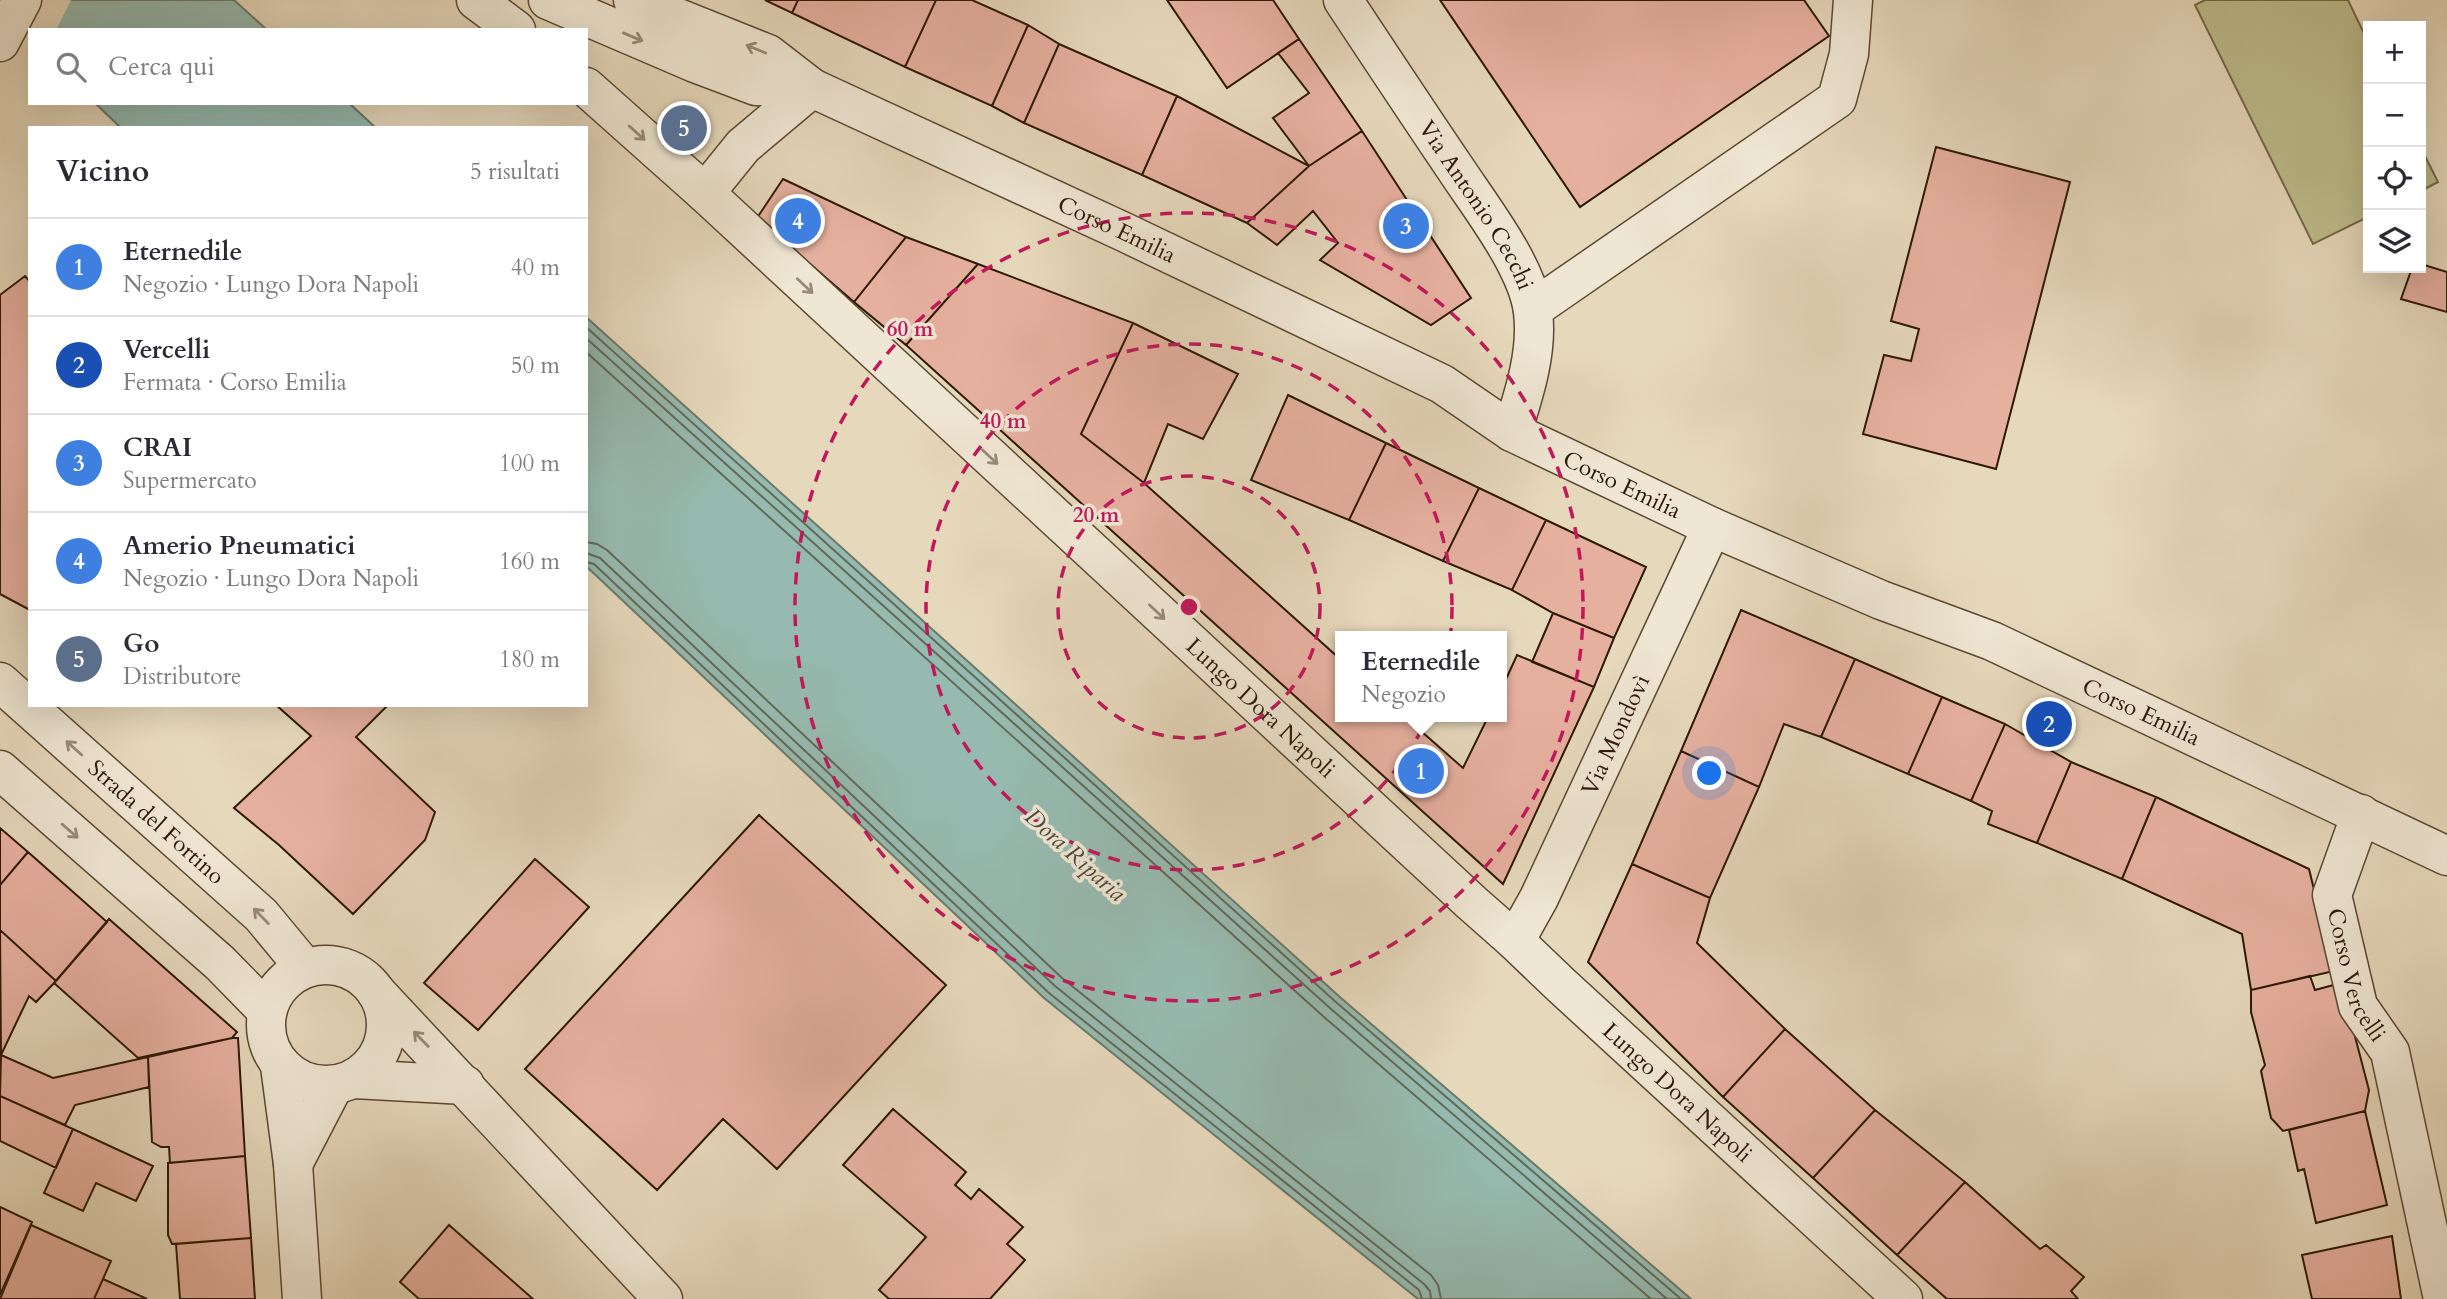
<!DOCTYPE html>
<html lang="it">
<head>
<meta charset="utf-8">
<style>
  :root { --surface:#fff; --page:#f7f7f7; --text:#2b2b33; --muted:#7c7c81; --line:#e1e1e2; --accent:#8f2418 }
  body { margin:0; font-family:Cardo,serif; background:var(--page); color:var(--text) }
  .controls { position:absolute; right:21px; top:21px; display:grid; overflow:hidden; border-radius:0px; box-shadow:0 7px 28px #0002 }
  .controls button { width:63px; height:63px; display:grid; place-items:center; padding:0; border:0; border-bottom:2px solid var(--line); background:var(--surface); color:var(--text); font:35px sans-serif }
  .you { position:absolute; left:1710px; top:774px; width:24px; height:24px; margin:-18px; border:5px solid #fff; border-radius:50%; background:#1a73e8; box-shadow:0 0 0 10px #1a73e833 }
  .badge { display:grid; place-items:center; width:46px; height:46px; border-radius:50%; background:var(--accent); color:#fff; font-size:23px; font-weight:700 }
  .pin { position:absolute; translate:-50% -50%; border:4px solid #fff; box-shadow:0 2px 7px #0006 }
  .popup { position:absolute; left:1335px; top:631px; width:172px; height:91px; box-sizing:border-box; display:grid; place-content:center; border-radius:0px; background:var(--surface); filter:drop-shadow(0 2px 5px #0005); font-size:23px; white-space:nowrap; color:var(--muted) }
  .popup b { font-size:26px; color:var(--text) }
  .popup::after { content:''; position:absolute; left:50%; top:100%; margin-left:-14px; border:14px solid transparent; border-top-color:var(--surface) }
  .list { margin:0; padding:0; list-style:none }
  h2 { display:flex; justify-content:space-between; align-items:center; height:91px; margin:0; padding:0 28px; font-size:30px }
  h2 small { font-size:23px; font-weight:400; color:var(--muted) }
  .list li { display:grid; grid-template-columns:46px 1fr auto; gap:21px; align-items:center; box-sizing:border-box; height:98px; padding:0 28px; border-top:2px solid var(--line) }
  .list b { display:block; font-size:26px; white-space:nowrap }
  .list p { margin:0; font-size:23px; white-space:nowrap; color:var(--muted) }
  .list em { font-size:23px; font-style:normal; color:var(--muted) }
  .icon { flex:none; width:38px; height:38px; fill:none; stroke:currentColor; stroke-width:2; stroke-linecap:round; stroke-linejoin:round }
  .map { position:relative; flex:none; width:2447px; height:1299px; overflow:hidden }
  .search { position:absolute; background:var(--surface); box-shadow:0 7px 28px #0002; left:28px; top:28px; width:560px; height:77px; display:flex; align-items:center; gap:18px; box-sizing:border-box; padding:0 24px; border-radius:0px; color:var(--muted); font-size:26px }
  .panel { position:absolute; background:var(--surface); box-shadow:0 7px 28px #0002; left:28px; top:126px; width:560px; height:581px; border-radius:0px }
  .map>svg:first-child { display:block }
</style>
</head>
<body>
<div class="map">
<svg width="2447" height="1299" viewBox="0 0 2447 1299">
  <rect width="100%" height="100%" fill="#e6d8bb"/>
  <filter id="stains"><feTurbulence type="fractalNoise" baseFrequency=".00286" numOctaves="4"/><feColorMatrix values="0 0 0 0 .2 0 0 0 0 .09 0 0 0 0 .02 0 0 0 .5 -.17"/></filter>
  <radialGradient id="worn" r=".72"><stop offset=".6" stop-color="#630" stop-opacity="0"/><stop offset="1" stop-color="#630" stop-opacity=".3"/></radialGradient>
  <path fill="#bdbc8b" stroke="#766a48" stroke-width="2" d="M2205,0h143l20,42v175l-55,27 -118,-239z
    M2421,148l17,34 -17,9z"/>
  <path fill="#96baaf" stroke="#6c7a6b" stroke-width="2" d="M0,0h234l33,30h-237z
    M95,103h254l27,25h-255z
    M586,317l755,681 350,301h-273l-374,-301 -458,-432z"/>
  <path fill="#e6d8bb" d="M0,0h71l-15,30h-26v15l-30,-27z"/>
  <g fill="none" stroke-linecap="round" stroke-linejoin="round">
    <path stroke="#626a5a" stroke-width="2" d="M586,327l751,676 344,296
      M586,338l745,671 336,290
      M586,352l738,665 327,282
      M586,542l11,2 10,6 455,428 369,297 7,10 3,14
      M586,553l14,5 455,428 369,298 6,7 1,8
      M586,562l8,2 455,429 370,297 3,9"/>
  </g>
  <path fill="#e6b09f" stroke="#2e1906" stroke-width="2" d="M765,0h33l-6,13z
    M798,0h138l-31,67 -113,-54z
    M936,0h36l56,25 -36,81 -87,-39z
    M1167,0h106l26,39 -72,49z
    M1440,0h364l25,36 -249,171z
    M1028,25l31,19 -35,79 -32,-17z
    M1299,39l63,92 -53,35 -36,-48 36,-25 -31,-40z
    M1059,44l118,52 -35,79 -118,-52z
    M1177,96l132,70 -62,57 -105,-48z
    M1362,131l109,167 -40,27 -111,-65 18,-17 -25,-32 -36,34 -30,-22 62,-57z
    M1936,147l134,35 -74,287 -133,-35 21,-79 27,6 8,-32 -28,-8z
    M783,179l123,58 -52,65 -97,-84z
    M906,237l72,27 -72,81 -52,-43z
    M978,264l155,59 -52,111 63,49 196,176v58h65l58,51 25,-51h14v-29l15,-33 77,32 -91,197 -597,-539z
    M2421,264l26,8v40l-46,-13 11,-31h9z
    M25,276l5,6v328l-30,-16v-299z
    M1133,323l105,51 -35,65 -35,-15 -24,59 -63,-49z
    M1288,395l98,48 -37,77 -98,-40z
    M1386,443l93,45 -36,73 -94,-41z
    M1479,488l67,32 -34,70 -69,-29z
    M1546,520l100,47 -32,71 -61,-25 -41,-23z
    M1741,610l114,49 -34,78 -37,-13 -25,63 -78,-36z
    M1553,613l61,25 -20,49 -62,-25z
    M1855,659l87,38 -34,77 -87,-37z
    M1942,697l63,27 -34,77 -63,-27z
    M276,705h112l-32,32 79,75 -10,28 -72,74 -74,-69 -45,-37 77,-72z
    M2005,724l66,38 -34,81 -49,-19 4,-13 -21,-10z
    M1681,751l78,36 -49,111 -78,-34z
    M2071,762l85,35 -34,82 -85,-36z
    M2156,797l153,72 25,102 -83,19 -9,-56 -120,-55z
    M759,815l187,170 -169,184 -54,-50 -66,71 -132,-121z
    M0,828l28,24 -28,33z
    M28,852l79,70 -51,59 -56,-51v-45z
    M535,859l54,48 -111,123 -54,-47z
    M1632,864l78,34 -13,45 88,86 -62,68 -135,-135z
    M109,919l128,113 -5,6 -94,20 -84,-75z
    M0,930l56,51 -20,21 -7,-6 -28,59z
    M2310,976l5,14 26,-7 28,107 -4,21 -82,20 -12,-13 -10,-47 4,-6 -14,-53v-22z
    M1785,1029l90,81 -62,68 -90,-81z
    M232,1038h6l7,118 -75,7 -1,-16h-8l-9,-5 -4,-85z
    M1,1055l52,23 95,-21 1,30 -74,18 -10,20 -65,-29z
    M0,1096l73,33 -17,39 -56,-27z
    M893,1109l73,63 -11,13 16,14 8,-10 44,38 -16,17 18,16 -35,39h-101l-10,-9 47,-53 -83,-72z
    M1875,1110l90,72 -68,73 -84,-77z
    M2365,1111l22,94 -71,18 -12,-54 -6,2 -9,-41z
    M73,1129l80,37 -17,35 -40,-18 -13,28 -39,-18z
    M245,1156l6,82 -79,6 -4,-9v-72z
    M1965,1182l75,67 6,-4 38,32 -13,14 7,8h-131l-50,-44z
    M0,1207l32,15 -32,73z
    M31,1225l80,36 -17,38h-94z
    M449,1225l84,74h-114l-19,-17z
    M2392,1236l9,63h-89l-10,-44z
    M251,1238l4,61h-75l-4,-55z
    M103,1279l44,20h-53z"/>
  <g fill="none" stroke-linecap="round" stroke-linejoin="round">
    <g stroke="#5c4933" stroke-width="41">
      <g id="minor">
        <path d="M476,0l40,30"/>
        <path d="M548,0l147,63 61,23 56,2"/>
        <path id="s1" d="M633,0l135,54 44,34 312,144 318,152 70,48 200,95 169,73 111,41 455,215"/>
        <path id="s2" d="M1343,0c37,56 74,112 112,168 25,38 73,99 78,144 5,40 -9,82 -21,120"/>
        <path d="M0,42l22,-42"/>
        <path id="s3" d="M586,87l119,106 767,710 43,38 46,44 342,314"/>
        <path d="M705,193l38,-47 69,-58"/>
        <path d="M1533,309l304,-210 12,-45 4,-54"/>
        <path id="s4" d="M0,682l261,233 44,53"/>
        <path d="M0,770l220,193 47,48"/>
        <path id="s5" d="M2361,814l-29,81 26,111 32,46 53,247"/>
        <path id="s6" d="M1515,941l24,-43 173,-371"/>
        <circle cx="326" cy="1025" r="60"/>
        <path d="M376,992l287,307"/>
        <path d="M280,1066l13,98 9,135"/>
        <path d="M354,1079l111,6"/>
        <path d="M293,1164l41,-79"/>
      </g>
    </g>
    <use href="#minor" stroke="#efe6d3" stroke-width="38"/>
  </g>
  <defs><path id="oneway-shaft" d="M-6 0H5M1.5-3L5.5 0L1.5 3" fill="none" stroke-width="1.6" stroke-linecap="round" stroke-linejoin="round" transform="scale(1.75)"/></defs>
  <g stroke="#988a77">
    <use href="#oneway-shaft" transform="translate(633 37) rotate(23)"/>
    <use href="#oneway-shaft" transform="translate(756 49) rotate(-158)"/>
    <use href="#oneway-shaft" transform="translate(637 133) rotate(42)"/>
    <use href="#oneway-shaft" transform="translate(805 286) rotate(43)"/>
    <use href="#oneway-shaft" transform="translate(990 457) rotate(43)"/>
    <use href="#oneway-shaft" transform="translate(1157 612) rotate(43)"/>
    <use href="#oneway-shaft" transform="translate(74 748) rotate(-138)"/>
    <use href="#oneway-shaft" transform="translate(70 831) rotate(41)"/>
    <use href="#oneway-shaft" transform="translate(261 916) rotate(-134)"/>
    <use href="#oneway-shaft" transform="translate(421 1039) rotate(-134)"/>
  </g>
  <g fill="none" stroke="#c2185b" stroke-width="3.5" stroke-dasharray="12 9">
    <circle cx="1189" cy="607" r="131"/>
    <circle cx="1189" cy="607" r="263"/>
    <circle cx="1189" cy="607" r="394"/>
  </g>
  <g text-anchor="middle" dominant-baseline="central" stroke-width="7" stroke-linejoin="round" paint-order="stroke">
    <g font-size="23" fill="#2e1906" stroke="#efe6d3">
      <text stroke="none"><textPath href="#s2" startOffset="245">Via Antonio Cecchi</textPath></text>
      <text stroke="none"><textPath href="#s1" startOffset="537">Corso Emilia</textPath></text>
      <text stroke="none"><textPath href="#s1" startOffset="1104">Corso Emilia</textPath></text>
      <text stroke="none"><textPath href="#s3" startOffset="917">Lungo Dora Napoli</textPath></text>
      <text stroke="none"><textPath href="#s1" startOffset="1671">Corso Emilia</textPath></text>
      <text stroke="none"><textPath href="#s6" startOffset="229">Via Mondovì</textPath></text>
      <text stroke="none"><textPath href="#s4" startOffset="210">Strada del Fortino</textPath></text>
      <text stroke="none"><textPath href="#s5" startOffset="170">Corso Vercelli</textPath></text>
      <text stroke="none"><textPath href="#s3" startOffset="1484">Lungo Dora Napoli</textPath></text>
    </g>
    <g font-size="24" font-style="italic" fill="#4d4939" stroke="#efe6d3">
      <text transform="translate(1075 855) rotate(42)">Dora Riparia</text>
    </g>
  </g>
  <circle cx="1189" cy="607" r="10" fill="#c2185b" stroke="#efe6d3" stroke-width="3.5"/>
  <g font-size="21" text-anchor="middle" font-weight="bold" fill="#c2185b" stroke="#efe6d3" stroke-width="7" stroke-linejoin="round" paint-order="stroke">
    <text x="910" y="336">60 m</text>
    <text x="1003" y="428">40 m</text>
    <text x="1096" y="522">20 m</text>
  </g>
  <rect width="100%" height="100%" filter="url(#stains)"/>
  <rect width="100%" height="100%" fill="url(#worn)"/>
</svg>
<div class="controls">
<button>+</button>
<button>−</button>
<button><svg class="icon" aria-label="locate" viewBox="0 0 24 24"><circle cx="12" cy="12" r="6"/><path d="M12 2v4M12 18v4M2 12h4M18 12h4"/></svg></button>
<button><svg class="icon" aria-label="layers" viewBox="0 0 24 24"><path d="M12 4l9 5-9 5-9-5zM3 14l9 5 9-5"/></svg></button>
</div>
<div class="you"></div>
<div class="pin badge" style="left:1421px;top:771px;background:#3f7fe0">1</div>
<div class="popup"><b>Eternedile</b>Negozio</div>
<div class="pin badge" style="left:2049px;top:724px;background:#1a4fb4">2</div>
<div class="pin badge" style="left:1406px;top:226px;background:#3f7fe0">3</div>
<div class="pin badge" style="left:798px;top:221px;background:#3f7fe0">4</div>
<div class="pin badge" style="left:684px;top:128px;background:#5c6f8a">5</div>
<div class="search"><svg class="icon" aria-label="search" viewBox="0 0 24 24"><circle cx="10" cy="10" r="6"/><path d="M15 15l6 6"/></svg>Cerca qui</div>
<section class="panel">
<h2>Vicino<small>5 risultati</small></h2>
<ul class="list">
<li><span class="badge" style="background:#3f7fe0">1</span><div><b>Eternedile</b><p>Negozio · Lungo Dora Napoli</p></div><em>40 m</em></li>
<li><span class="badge" style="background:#1a4fb4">2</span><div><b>Vercelli</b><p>Fermata · Corso Emilia</p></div><em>50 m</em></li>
<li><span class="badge" style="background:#3f7fe0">3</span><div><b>CRAI</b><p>Supermercato</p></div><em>100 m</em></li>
<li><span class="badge" style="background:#3f7fe0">4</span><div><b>Amerio Pneumatici</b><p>Negozio · Lungo Dora Napoli</p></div><em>160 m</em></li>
<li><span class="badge" style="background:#5c6f8a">5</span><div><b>Go</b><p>Distributore</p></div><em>180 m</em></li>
</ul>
</section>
</div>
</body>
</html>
